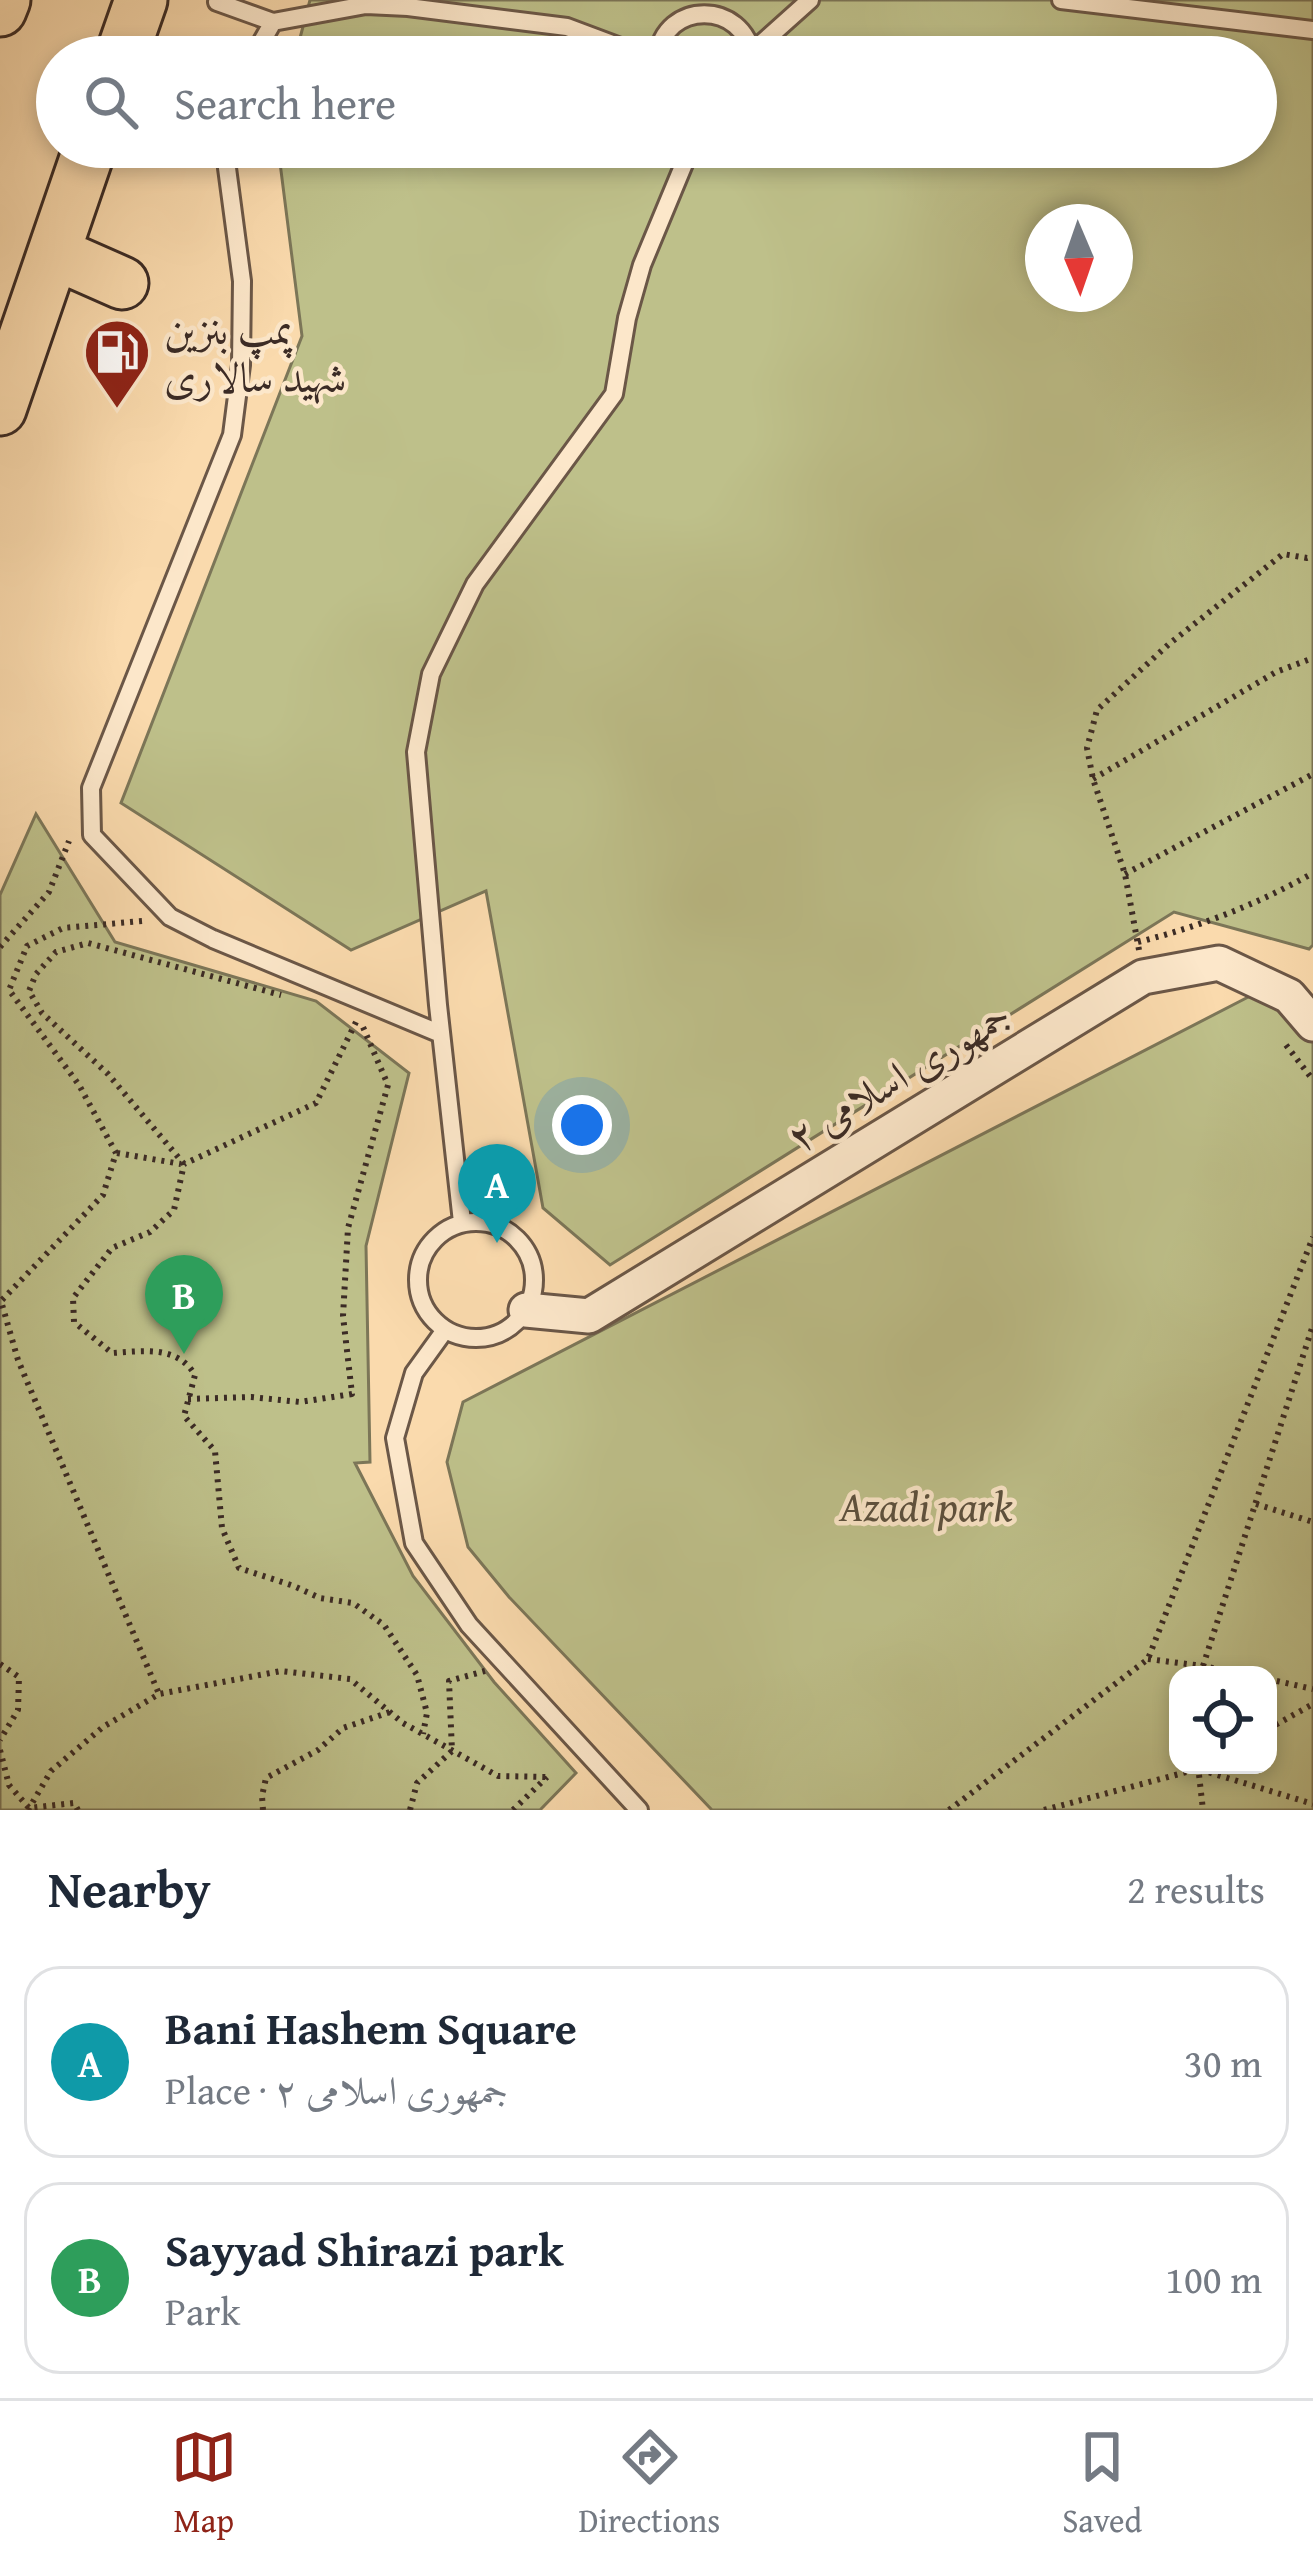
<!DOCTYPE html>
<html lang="en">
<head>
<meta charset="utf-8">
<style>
  :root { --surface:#fff; --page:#f6f6f7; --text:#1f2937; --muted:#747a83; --line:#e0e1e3; --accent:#8f2418 }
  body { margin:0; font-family:"Gentium Book Plus",Amiri,serif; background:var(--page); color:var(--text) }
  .controls { position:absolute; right:36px; bottom:36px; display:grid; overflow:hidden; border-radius:24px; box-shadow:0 6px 18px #0003 }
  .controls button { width:108px; height:108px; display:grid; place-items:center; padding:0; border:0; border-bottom:3px solid var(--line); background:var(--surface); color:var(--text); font:60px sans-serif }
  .compass { position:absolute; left:1025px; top:204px; width:108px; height:108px; border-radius:50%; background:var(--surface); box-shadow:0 6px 18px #0003; rotate:178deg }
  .you { position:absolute; left:582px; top:1125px; width:42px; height:42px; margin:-30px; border:9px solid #fff; border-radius:50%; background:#1a73e8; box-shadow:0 0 0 18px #1a73e833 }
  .badge { display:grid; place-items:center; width:78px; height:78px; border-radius:50%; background:var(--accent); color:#fff; font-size:39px; font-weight:700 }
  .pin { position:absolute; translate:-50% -99px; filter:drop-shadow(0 3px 6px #0008) }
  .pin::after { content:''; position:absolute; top:63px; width:42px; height:36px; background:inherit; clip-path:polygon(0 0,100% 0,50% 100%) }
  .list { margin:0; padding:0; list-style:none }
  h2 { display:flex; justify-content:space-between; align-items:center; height:156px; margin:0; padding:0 48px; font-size:51px }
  h2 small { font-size:39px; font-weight:400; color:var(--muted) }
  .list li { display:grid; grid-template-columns:78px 1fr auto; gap:36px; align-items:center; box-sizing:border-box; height:192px; margin:0 24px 24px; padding:0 24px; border:3px solid var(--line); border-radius:36px }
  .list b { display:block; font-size:45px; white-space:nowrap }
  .list p { margin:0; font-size:39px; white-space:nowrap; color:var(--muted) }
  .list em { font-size:39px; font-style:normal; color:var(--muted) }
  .icon { flex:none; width:66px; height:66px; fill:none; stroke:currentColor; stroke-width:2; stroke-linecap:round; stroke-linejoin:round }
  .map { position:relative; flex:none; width:1313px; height:1810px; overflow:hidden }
  .search { position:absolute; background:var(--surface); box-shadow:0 6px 18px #0003; left:36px; right:36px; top:36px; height:132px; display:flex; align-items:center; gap:30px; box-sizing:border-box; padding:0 42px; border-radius:66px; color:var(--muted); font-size:45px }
  .sheet { height:588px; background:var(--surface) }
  nav { display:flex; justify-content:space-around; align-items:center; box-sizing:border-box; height:168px; border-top:3px solid var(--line); background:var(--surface); font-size:33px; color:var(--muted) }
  nav a { display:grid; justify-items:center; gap:6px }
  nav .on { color:var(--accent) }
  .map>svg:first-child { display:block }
</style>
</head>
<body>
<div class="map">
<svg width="1313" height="1810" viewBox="0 0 1313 1810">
  <rect width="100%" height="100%" fill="#fadaad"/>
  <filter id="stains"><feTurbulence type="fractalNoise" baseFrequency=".00167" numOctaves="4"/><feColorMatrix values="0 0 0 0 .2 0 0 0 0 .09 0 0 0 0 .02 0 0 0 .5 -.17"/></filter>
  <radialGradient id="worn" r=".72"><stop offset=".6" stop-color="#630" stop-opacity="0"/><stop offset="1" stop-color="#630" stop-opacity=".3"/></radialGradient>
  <path fill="#bec08a" stroke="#7c7658" stroke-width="3" fill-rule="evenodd" d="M310,0h1003v945l-4,4 -135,-37 -564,353 -67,-57 -57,-317 -135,59 -230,-147 181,-467 -24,-189h978v-90h-961zM1043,222h72v72h-72z
    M36,814l79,128 201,59 93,72 -43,173 4,216 -15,1 58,113 81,106 82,91 -36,37h-540v-915z
    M1256,993l26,6 31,42v769h-601l-203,-213 -41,-50 -21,-85 16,-60zM1178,1675h90v90h-90z"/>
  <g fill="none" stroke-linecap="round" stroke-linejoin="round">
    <g stroke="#6b5747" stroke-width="22">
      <path id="lane" d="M1061,0l252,30
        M217,2l56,20
        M752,52l58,-52
        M253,57l20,-35 93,-17 42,2 159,20 80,30
        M658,57c5,-57 87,-57 94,0
        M231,147l-4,21 15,113 -1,84 -9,70 -141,353 1,47 78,82 43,22 228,95
        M418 1280a58 58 0 1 1 116 0a58 58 0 1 1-116 0Z
        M462,1222l-24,-217 -22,-253 15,-78 44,-90 139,-190 13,-76 15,-53 49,-118
        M445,1330l-31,43 -19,65 19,105 55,82 170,185"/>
    </g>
    <g stroke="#6b5747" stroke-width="39">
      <path id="street" d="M526,1310l63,6 554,-339 76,-14 70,33 24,28"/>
    </g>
    <g stroke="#3b2b25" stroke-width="57">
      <path id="primary" d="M0,10l4,-10
        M121,57l20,-57
        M54,253l68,30
        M0,409l90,-262"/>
    </g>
    <path stroke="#3b2b25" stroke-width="6" stroke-dasharray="3 6" stroke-linecap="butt" d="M1093,779l183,-107 37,-14
      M1125,874l188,-100
      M142,921l-79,7 -36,18 -18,44 70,95 37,68 -13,42 -102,106 17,59 141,334
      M1138,942c61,-15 120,-38 175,-69
      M0,947l49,-55 20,-51
      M1139,950l-14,-76 -32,-95 -6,-31 10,-38 72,-66 114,-90 24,4 6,-2
      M356,1022l-40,81 -132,61 -10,46 -24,22 -38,16 -39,50 1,24 38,31c31,-2 65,-8 83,22l-11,41 31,35 7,77 17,40 55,18 26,12 33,5 31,22 33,50 10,38 -4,21
      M1286,1045l27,35
      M117,1153l64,11
      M184,1164l-76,-90 -66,-61 -13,-22 7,-17 20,-22 32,-9 193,52
      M188,1399l63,-2 49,5 52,-8 -9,-78 5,-88 40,-143 -25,-58
      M1256,1504l57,18
      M1148,1659l55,7 44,9
      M0,1664l19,13 -1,33 -18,30
      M1203,1675v-9l110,-341
      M1268,1679l45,10
      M1268,1729l45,-25
      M0,1750l9,35 20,23 45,-5 4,7
      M1198,1766l5,44
      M28,1810l23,-39 52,-44 56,-33 122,-23 69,8 53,44 95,53 49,1
      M263,1810l-1,-14 4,-18 52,-28 25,-22 47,-16
      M410,1810l7,-27 35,-32 -3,-70 36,-10
      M513,1810l34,-33
      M949,1810l199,-151 165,-422
      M1044,1810l154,-41 115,35"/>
    <use href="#lane" stroke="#fce7ca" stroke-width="16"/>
    <use href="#street" stroke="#fce7ca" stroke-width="33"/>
    <use href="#primary" stroke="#fadaad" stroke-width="51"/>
  </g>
  <defs>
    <g id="fuel-pin" transform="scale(3.45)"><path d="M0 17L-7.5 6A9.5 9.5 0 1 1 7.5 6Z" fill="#8f2418" stroke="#fce7ca"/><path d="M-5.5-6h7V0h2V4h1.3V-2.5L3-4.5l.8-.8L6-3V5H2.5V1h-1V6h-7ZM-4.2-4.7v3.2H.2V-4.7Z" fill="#fff"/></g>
  </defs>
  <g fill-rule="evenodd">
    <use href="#fuel-pin" x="117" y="352"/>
  </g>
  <g text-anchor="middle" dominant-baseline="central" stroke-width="9" stroke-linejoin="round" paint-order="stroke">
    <g font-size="42" fill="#3b2b25" stroke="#fce7ca" text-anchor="start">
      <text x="164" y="328">پمپ بنزین<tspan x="164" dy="48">شهید سالاری</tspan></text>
    </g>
    <g font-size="42" fill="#3b2b25" stroke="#fce7ca">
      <text transform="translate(898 1075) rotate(-31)">جمهوری اسلامی ۲</text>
    </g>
    <g font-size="42" font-style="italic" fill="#5c503e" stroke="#fce7ca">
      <text x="926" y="1505">Azadi park</text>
    </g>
  </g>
  <rect width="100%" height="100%" filter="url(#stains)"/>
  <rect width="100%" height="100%" fill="url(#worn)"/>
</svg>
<div class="controls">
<button><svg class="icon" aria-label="locate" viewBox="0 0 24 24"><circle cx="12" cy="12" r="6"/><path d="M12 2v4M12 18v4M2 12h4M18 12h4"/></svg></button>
</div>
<svg class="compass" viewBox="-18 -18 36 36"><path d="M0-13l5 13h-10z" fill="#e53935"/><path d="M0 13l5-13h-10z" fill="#747a83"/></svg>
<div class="you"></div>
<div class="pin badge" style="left:497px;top:1243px;background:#0f9aa8">A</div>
<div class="pin badge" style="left:184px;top:1354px;background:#2e9e5b">B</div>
<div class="search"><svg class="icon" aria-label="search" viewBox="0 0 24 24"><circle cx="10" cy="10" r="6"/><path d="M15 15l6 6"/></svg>Search here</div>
</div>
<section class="sheet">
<h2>Nearby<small>2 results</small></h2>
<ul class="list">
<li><span class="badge" style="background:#0f9aa8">A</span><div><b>Bani Hashem Square</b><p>Place · جمهوری اسلامی ۲</p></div><em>30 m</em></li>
<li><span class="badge" style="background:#2e9e5b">B</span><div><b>Sayyad Shirazi park</b><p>Park</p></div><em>100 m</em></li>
</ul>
</section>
<nav>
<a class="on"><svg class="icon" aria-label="map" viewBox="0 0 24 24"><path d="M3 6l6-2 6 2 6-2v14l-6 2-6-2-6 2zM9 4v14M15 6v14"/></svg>Map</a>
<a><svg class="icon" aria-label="directions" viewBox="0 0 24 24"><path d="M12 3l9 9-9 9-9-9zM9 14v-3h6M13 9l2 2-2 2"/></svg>Directions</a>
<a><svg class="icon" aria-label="saved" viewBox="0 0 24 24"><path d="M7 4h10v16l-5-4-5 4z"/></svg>Saved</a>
</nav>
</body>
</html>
